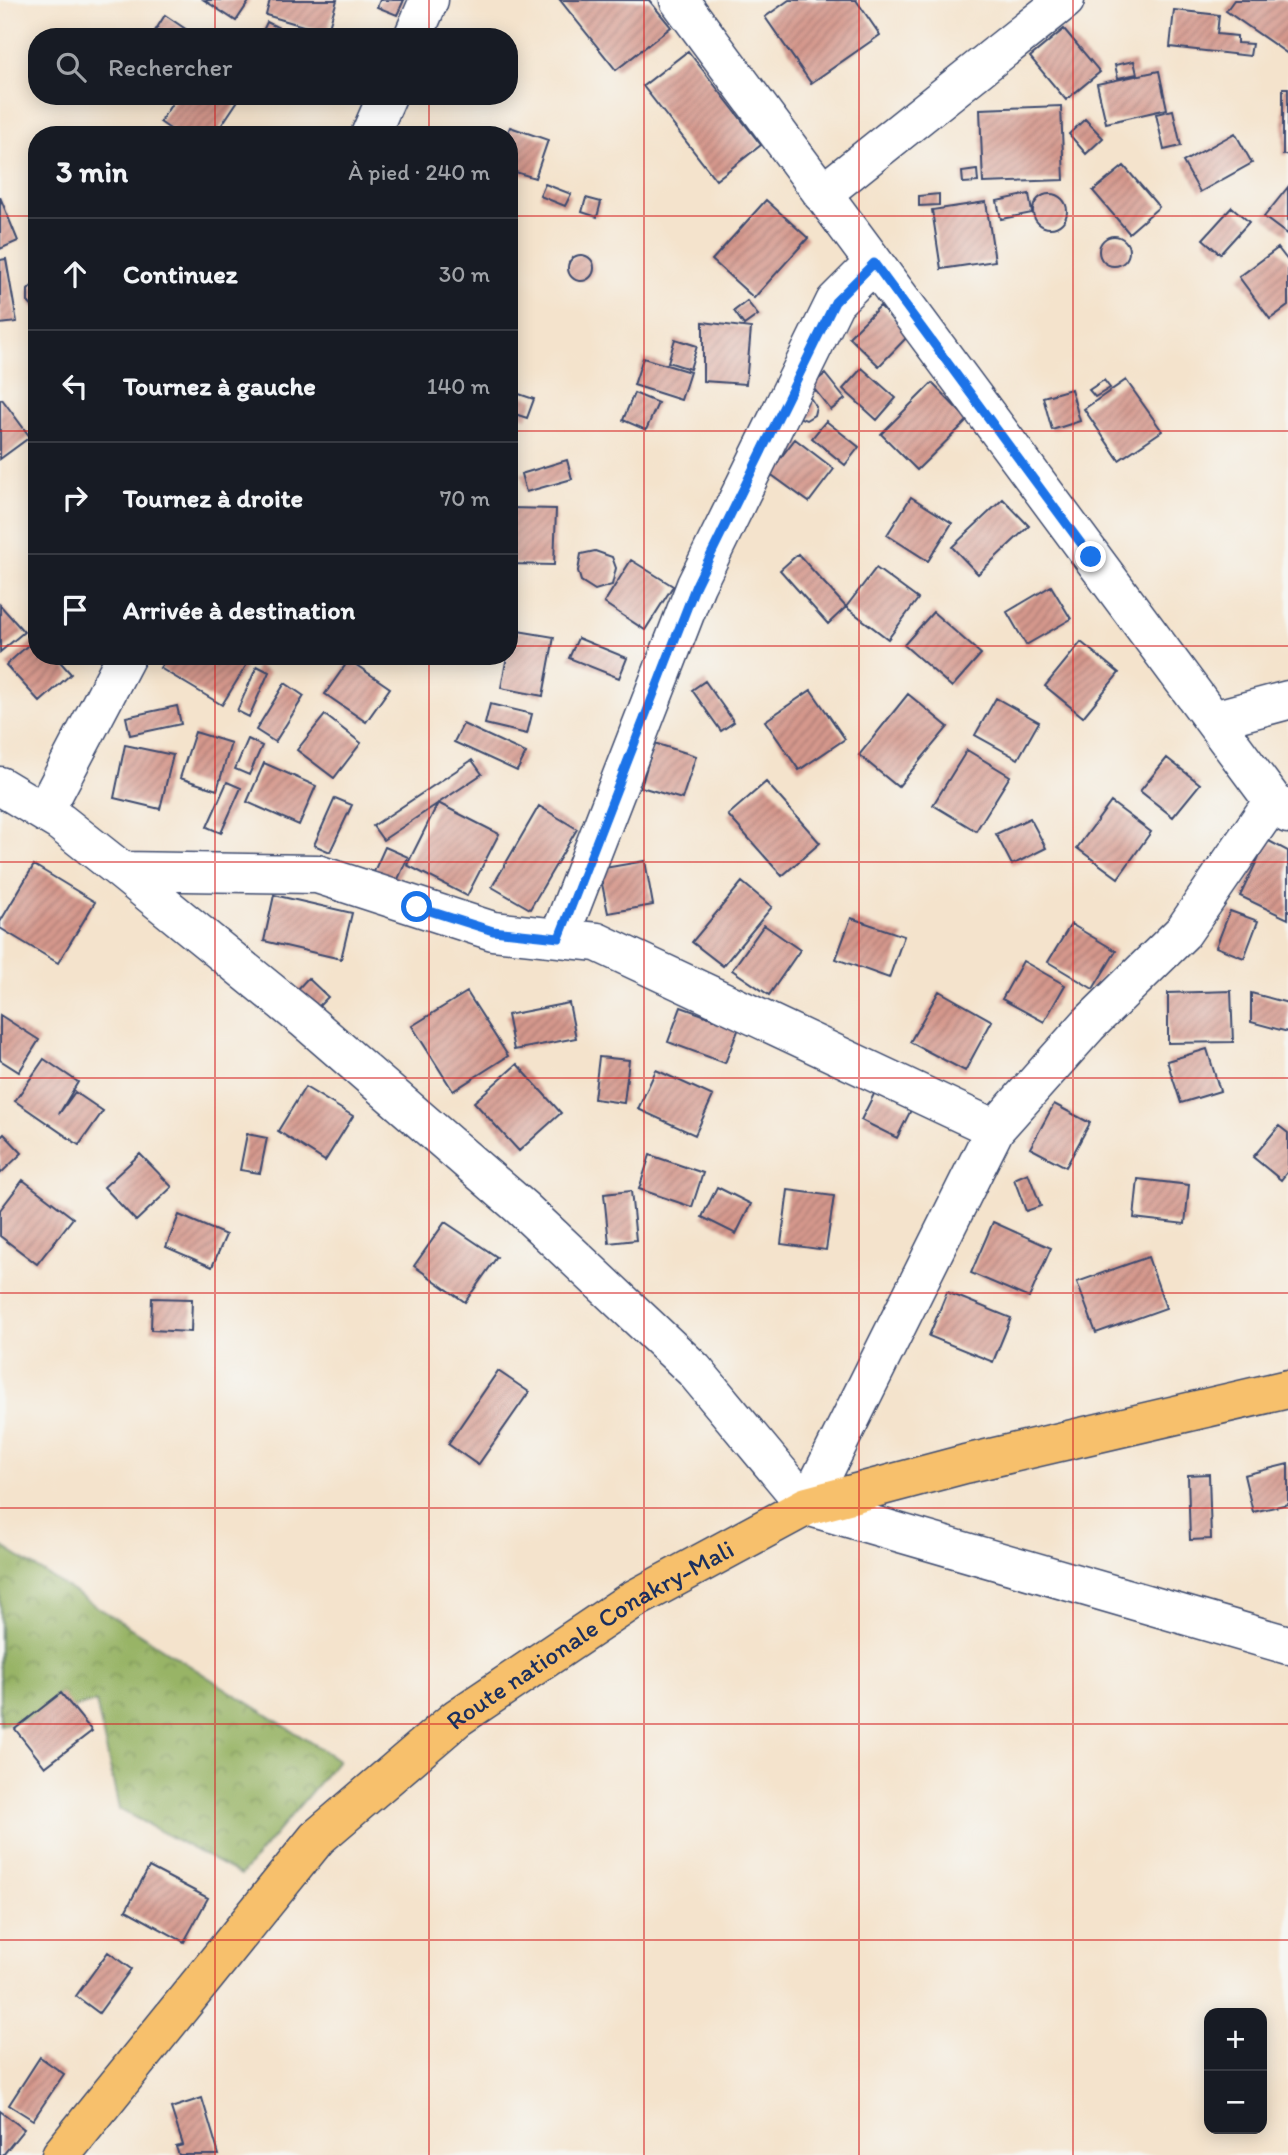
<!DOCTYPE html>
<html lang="fr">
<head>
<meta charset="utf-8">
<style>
  :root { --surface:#171b24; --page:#242831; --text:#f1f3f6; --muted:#9ea1a6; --line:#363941 }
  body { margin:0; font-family:Itim,sans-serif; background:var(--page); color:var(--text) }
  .controls { position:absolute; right:21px; bottom:21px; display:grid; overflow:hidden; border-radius:14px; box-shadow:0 4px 18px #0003 }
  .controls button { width:63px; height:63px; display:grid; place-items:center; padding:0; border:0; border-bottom:2px solid var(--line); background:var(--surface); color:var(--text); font:35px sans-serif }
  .stop { position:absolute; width:21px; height:21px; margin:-16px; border:5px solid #1a73e8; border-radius:50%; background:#fff }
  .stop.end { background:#1a73e8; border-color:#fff; box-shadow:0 2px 7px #0008 }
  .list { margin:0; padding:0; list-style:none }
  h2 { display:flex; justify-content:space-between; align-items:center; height:91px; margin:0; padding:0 28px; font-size:30px }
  h2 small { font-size:23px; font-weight:400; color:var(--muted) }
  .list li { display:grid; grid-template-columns:46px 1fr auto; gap:21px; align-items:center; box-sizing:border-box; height:112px; padding:0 28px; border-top:2px solid var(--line) }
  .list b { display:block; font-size:26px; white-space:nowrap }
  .list em { font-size:23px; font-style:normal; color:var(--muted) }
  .icon { flex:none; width:38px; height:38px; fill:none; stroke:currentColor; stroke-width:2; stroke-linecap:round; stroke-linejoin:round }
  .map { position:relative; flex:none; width:1288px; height:2155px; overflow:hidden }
  .search { position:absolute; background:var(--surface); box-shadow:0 4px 18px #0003; left:28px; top:28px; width:490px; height:77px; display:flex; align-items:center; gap:18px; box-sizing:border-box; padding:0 24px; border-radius:28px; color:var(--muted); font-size:26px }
  .panel { position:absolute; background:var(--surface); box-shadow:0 4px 18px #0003; left:28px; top:126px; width:490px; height:539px; border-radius:28px }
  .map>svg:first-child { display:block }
</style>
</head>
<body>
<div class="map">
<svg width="1288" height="2155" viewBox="0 0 1288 2155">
  <defs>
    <pattern id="forest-crowns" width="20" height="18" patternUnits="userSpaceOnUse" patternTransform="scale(1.75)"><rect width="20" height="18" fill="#98b466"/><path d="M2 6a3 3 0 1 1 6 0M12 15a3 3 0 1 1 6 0" fill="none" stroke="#7b9357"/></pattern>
    <pattern id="building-hatch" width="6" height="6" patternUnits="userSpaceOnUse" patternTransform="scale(1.75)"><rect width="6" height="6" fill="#d5988c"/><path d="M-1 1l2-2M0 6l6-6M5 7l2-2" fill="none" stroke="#ac7c76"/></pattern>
  </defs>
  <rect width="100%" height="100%" fill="#f6f6f2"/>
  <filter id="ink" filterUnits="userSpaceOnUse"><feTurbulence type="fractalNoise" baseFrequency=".0143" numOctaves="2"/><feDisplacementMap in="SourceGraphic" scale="14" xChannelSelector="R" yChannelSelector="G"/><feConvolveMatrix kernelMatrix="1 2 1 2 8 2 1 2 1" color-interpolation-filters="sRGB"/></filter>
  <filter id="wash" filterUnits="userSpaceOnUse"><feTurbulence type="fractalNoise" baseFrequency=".00686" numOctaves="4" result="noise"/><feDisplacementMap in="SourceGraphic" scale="28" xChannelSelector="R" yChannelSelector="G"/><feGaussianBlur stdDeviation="1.57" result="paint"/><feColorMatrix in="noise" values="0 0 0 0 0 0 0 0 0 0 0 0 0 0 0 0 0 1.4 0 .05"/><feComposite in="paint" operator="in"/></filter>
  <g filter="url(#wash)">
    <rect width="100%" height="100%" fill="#f4e3cc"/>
    <path fill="url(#forest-crowns)" stroke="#5a7262" stroke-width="2" d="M0,1545l338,215 -97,115 -122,-66 -23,-107 -96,23z"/>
    <g id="blocks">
      <path fill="url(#building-hatch)" d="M204,0h46l-14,21z
        M270,0h67l-10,33 -61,-18z
        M380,0h24l-7,15 -20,-8z
        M560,0h89l22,27 -55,43z
        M789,0h67l24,35 -69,48 -46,-66z
        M1234,0h54v54l-62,-43z
        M1174,10l45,5 -2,19 20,2v7l15,1 -2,12 -80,-9z
        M165,15l25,17 -3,5h-24l-8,-6z
        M267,22l30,15h-37z
        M1064,29l36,43 -34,28 -36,-43z
        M688,51l73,94 -45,35 -73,-94z
        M1134,61l3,13 -19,4 -3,-13z
        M1159,71l8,38 -61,14 -9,-39z
        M1283,88h5v67h-5z
        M177,96h64l-26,39h-36l-19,-13z
        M1061,106l3,74 -81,3 -3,-74z
        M1173,110l8,36 -17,4 -8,-36z
        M1085,119l18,19 -17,16 -17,-20z
        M510,127l38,13 -13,38 -26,-8v-35h-2z
        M1235,133l17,30 -52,29 -17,-30z
        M1124,166l35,41 -30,26 -36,-42z
        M977,170l1,12 -15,1 -1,-11z
        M545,184l26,10 -6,12 -25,-10z
        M1288,187v48l-24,-18z
        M939,194v11l-20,1v-10z
        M1029,194l3,19 -31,6 -4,-18z
        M1033 211a17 17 0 1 1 34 0a17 17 0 1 1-34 0Z
        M0,197l18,44 -18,8z
        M586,198l15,4 -4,15 -15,-5z
        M766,200l42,38 -54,60 -42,-38z
        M986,202l9,59 -54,8 -9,-59z
        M1232,207l17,15 -29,32 -17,-15z
        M1099 251a15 15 0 1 1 30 0a15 15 0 1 1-30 0Z
        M1278,248l10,13v45l-18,13 -31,-42z
        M568 268a13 13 0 1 1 26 0a13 13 0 1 1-26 0Z
        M6,259l11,63 -17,2v-64z
        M37,281v31l-9,-10v-12z
        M747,301l11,14 -14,10 -10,-14z
        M880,306l30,28 -31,32 -30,-29z
        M703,322l48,6 -5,56 -43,-3z
        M675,339l22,7 -7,23 -22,-7z
        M643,358l47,14 -9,28 -47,-15z
        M862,368l34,30 -19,22 -34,-31z
        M825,374l20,25 -14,11 -20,-25z
        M1104,380l6,8 -15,9 -6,-7z
        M1126,380l36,51 -43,29 -35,-51z
        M932,383l36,37 -51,50 -36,-36z
        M1071,389l9,32 -28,9 -9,-33z
        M513,392l21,7 -7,19 -18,-6v-11z
        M634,393l24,10 -12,27 -23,-10z
        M803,397l8,2 5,8 -2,8 -8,5 -8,-3z
        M2,399l28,38 -30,22v-59z
        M826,421l33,26 -14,18 -33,-27z
        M795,439l39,30 -25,33 -40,-29z
        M567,460l5,19 -46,13 -5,-18z
        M911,497l41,26 -24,38 -41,-26z
        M1003,499l26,27 -51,48 -26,-27z
        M509,508l47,1 -2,56 -45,-1z
        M595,551l17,6 4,11 -4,17 -17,5 -14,-9 -3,-10 3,-17z
        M798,554l48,53 -18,17 -48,-54z
        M631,560l42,26 -28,44 -41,-27z
        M876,568l42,31 -30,40 -42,-32z
        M1051,586l20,33 -45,26 -19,-33z
        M0,605l24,27 -24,20z
        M933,612l48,42 -29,33 -48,-42z
        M512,630l42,7 -11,59 -42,-8 6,-32h2z
        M37,637v19h18l16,18 -31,28 -34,-37z
        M578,638l49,20 -8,20 -50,-20z
        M1081,642l38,31 -36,44 -38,-31z
        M168,656h74l7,5 -27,44 -62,-37z
        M349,660l41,28 -24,34 -41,-28z
        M257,666l12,6 -20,45 -12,-6z
        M705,681l29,41 -13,9 -29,-41z
        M285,683l19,13 -29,46 -19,-12z
        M811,690l34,49 -46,31 -34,-49z
        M908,694l40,33 -50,60 -39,-32z
        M996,698l43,24 -21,37 -43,-24z
        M490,704l42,10 -5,20 -42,-10z
        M177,706l4,18 -51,11 -4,-18z
        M325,715l36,28 -27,35 -37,-28z
        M463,724l63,29 -9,18 -63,-29z
        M195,732l36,11 -14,47 -37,-12z
        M248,739l14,7 -13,29 -14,-6z
        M654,743l42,13 -14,43 -41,-12z
        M125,745l48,10 -13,54 -46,-11z
        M967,750l43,26 -34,55 -43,-26z
        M1167,758l33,26 -27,33 -33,-26z
        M472,760l10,14 -99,66 -10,-14z
        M264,763l52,23 -17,39 -52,-23z
        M227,782l14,6 -20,45 -14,-6z
        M766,782l54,61 -38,33 -54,-61z
        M335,798l17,7 -22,47 -16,-7z
        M1111,802l40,30 -33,46 -41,-30z
        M438,803l61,31 -32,62 -60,-31z
        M539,806l38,23 -47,80 -38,-22z
        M1030,818l16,30 -34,17 -16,-31z
        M1267,840l21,11v68l-48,-23z
        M385,847l23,10 -13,29 -23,-10z
        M645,861l8,44 -45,8 -9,-44z
        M34,865l61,37 -37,61 -58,-35v-6z
        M742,882l30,25 -49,59 -31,-24z
        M274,895l78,18 -11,46 -77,-18z
        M1230,911l28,10 -14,37 -28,-11z
        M851,918l53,18 -15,42 -53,-19z
        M1071,924l45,27 -23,38 -45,-27z
        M764,925l36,25 -31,45 -37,-25z
        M1023,961l42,24 -21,37 -42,-23z
        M308,978l20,19 -12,12 -20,-18z
        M939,991l53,30 -27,50 -55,-29z
        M1231,991l2,51 -65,1v-50z
        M467,992l41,64 -55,35 -41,-65z
        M1251,993l37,10v29l-37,-10z
        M569,1003l7,35 -62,12 -7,-35z
        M681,1007l58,21 -14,35 -57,-21z
        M0,1015l39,25 -20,32 -19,-12z
        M1207,1049l13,42 -39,12 -14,-42z
        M599,1057l30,3 -5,43 -30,-4z
        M44,1059l34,23 -19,32 16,-22 28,19 -24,34 -64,-44z
        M517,1064l44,49 -42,38 -45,-49z
        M656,1070l57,26 -18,39 -57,-26z
        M305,1087l48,29 -28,45 -47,-30z
        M875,1092l36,18 -14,28 -36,-18z
        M1054,1104l36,19 -24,44 -36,-19z
        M1279,1126l9,7v38l-7,9 -28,-23z
        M4,1134l18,19 -22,21v-36z
        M247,1134l20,4 -7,35 -20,-3z
        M140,1154l32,33 -36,34 -32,-34z
        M650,1155l53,18 -11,34 -53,-18z
        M1028,1173l13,33 -15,5 -12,-32z
        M1138,1179l51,6 -4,39 -51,-6z
        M23,1180l50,38 -36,46 -37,-28v-26z
        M717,1187l34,17 -15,30 -34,-17z
        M788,1190l46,6 -8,54 -45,-6z
        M631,1191l5,49 -27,3 -5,-49z
        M179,1215l47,20 -14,32 -46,-20z
        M445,1222l52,35 -32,45 -51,-36z
        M993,1222l58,26 -22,50 -58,-25z
        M1148,1257l18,51 -70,25 -19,-51z
        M947,1292l64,26 -18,44 -64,-26z
        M152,1298l40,1 -1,33 -40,-2z
        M498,1371l31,21 -51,73 -30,-21z
        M1288,1464v40l-35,8 -9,-37z
        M1209,1474l2,65 -21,1 -2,-65z
        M61,1693l31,38 -47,36 -30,-38z
        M149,1867l59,31 -24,44 -58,-32z
        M108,1952l23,17 -32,44 -23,-17z
        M40,2057l24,17 -31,46 -24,-15z
        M202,2098l17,57h-40l-3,-8 7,-2 -12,-37z
        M0,2111l24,18 -21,26h-3z"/>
    </g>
  </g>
  <g filter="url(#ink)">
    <use href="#blocks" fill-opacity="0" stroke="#3c4a6e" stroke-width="2"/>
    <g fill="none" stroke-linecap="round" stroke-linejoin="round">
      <g stroke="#3c4a6e" stroke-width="41">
        <path id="minor" d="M679,0l594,801 15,13
          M413,37l16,-37
          M370,135l17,-39
          M822,194l243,-194
          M1213,720l75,-20
          M0,786l60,36 62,49 182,148 218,189 172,162 113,136 188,-377 93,-104 95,-93 90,-131
          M44,812l82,-156
          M122,871l195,3 176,57 104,11 398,187
          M559,938l137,-353 139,-283 39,-39
          M807,1506l481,139"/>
      </g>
      <g stroke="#3c4a6e" stroke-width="41">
        <g id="highway">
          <path id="s1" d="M61,2155l256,-317 140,-120 174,-117 176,-95 158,-42 323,-75"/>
        </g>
      </g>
      <use href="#minor" stroke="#fff" stroke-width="38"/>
      <use href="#highway" stroke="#f7c06c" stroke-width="38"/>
    </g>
  </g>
  <g fill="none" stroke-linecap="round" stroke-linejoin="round" filter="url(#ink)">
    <path stroke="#1a73e8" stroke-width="9" d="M417,907l76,24 66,7 137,-353 139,-283 39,-39 217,294"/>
  </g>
  <path fill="none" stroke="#d62828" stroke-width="2" stroke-opacity="0.55" d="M215,0v37M429,0v37M644,0v2155M859,0v2155M1073,0v2155M215,96v39M429,96v39M0,216h37M509,216h779M0,431h37M509,431h779M0,646h37M509,646h779M215,656v1499M429,656v1499M0,862h1288M0,1078h1288M0,1293h1288M0,1508h1288M0,1724h1288M0,1940h1288"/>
  <g text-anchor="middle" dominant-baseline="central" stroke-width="7" stroke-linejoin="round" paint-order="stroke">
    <g font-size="26" fill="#1b2f5e" stroke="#f6f6f2">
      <text stroke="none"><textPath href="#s1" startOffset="749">Route nationale Conakry-Mali</textPath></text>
    </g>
  </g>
</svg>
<div class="controls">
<button>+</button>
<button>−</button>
</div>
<div class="stop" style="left:417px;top:907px"></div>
<div class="stop end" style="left:1091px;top:557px"></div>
<div class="search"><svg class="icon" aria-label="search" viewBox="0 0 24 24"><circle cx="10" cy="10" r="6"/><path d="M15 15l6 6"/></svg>Rechercher</div>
<section class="panel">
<h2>3 min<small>À pied · 240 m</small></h2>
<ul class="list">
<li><svg class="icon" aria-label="ahead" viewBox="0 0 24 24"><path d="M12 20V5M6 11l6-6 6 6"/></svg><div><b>Continuez</b></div><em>30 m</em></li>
<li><svg class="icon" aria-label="left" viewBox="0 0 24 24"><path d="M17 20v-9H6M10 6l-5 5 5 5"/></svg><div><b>Tournez à gauche</b></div><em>140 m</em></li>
<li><svg class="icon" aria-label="right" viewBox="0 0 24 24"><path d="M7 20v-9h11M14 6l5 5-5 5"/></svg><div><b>Tournez à droite</b></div><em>70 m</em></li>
<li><svg class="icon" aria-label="arrive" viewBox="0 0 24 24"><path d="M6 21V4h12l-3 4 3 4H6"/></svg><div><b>Arrivée à destination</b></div></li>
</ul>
</section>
</div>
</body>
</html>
